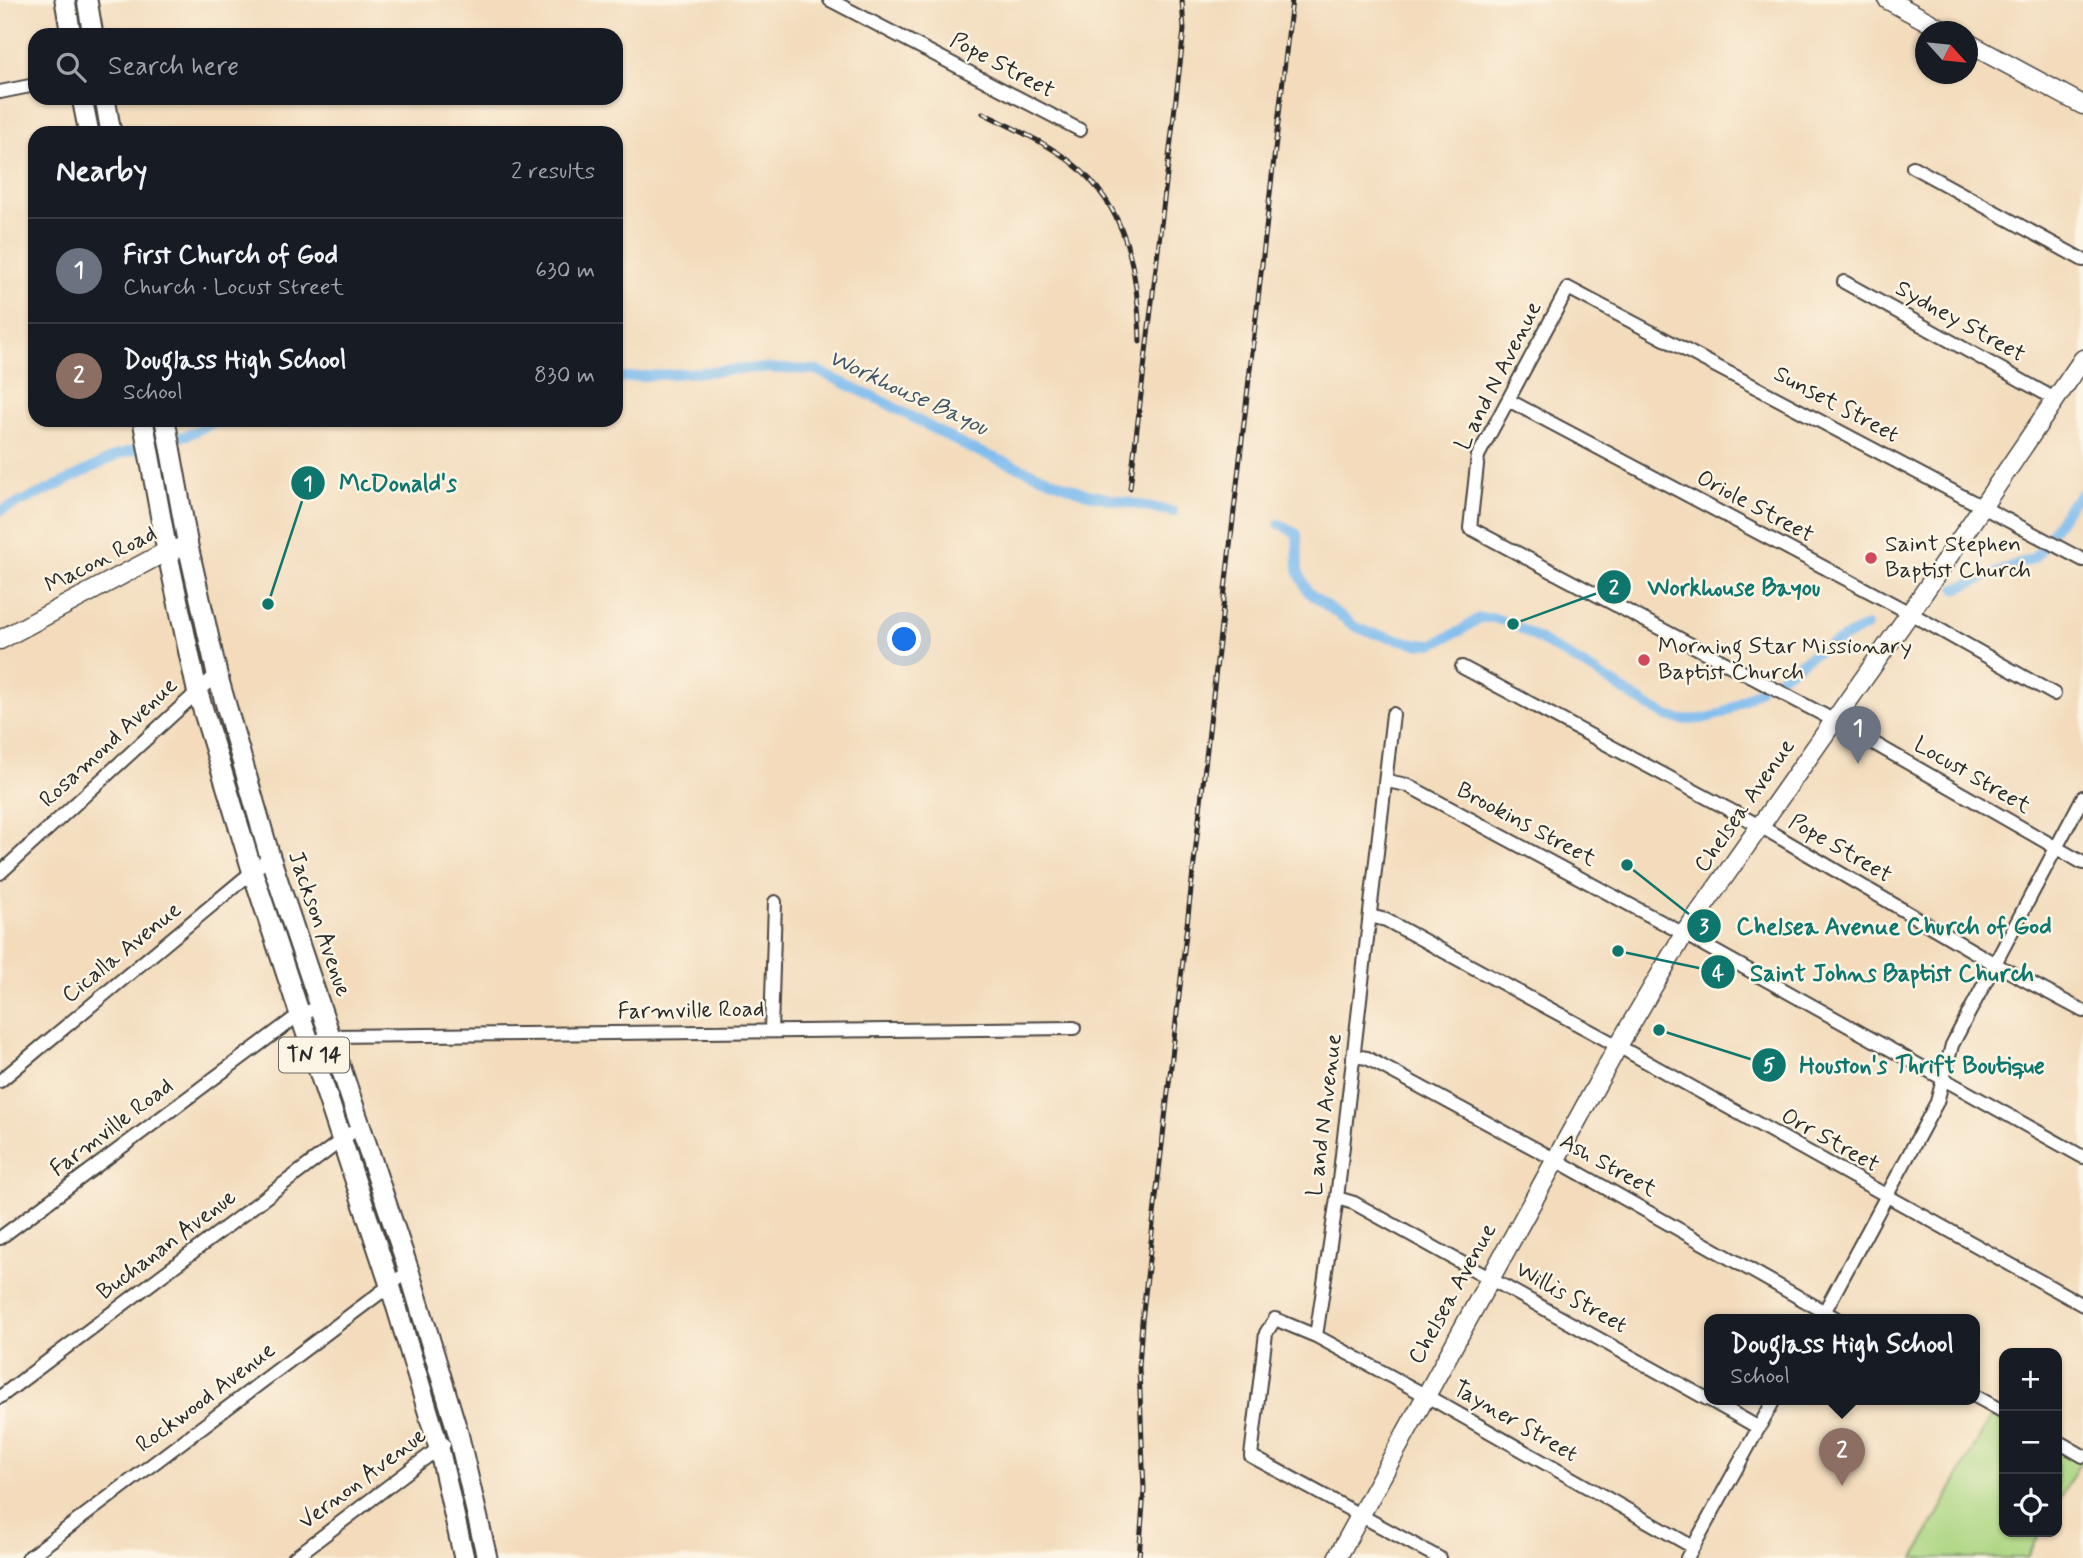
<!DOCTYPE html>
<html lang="en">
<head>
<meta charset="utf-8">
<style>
  :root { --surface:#171b24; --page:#20242c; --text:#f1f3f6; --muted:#9ea1a6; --line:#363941; --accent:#d1495b }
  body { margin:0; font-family:Mynerve,sans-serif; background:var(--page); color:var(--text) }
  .controls { position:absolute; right:21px; bottom:21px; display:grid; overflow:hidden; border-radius:14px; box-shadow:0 2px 5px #0004 }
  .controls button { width:63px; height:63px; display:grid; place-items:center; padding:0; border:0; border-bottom:2px solid var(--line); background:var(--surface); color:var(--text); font:35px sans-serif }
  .compass { position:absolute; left:1915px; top:21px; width:63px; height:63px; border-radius:50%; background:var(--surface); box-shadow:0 2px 5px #0004; rotate:117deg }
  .you { position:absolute; left:905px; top:640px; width:24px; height:24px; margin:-18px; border:5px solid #fff; border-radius:50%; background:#1a73e8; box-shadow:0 0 0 10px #1a73e833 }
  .badge { display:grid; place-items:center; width:46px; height:46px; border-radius:50%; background:var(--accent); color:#fff; font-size:23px; font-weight:700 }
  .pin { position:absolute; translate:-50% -58px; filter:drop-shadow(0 2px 4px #0008) }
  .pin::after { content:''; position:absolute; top:37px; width:24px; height:21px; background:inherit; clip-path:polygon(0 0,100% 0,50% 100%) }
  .popup { position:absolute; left:1704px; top:1314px; width:276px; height:91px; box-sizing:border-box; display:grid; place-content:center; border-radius:14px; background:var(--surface); filter:drop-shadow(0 2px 5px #0005); font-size:23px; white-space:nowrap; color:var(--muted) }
  .popup b { font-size:26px; color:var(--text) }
  .popup::after { content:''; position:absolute; left:50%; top:100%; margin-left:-14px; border:14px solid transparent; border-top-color:var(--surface) }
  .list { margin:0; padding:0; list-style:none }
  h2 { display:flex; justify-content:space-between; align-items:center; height:91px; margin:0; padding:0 28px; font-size:30px }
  h2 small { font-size:23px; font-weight:400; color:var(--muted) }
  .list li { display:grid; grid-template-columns:46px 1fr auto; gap:21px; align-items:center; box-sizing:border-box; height:105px; padding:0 28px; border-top:2px solid var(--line) }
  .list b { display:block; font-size:26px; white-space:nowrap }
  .list p { margin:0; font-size:23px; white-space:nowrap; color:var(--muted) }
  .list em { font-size:23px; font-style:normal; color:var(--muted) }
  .icon { flex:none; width:38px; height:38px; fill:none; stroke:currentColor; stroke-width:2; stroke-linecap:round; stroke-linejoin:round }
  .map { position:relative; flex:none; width:2083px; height:1558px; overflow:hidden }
  .search { position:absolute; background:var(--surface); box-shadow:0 2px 5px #0004; left:28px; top:28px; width:595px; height:77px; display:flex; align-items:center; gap:18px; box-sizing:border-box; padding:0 24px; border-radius:21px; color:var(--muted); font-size:26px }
  .panel { position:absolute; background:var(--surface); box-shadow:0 2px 5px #0004; left:28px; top:126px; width:595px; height:301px; border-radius:21px }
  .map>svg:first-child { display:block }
</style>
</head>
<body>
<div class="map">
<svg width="2083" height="1558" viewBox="0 0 2083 1558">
  <rect width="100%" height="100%" fill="#fcf5e5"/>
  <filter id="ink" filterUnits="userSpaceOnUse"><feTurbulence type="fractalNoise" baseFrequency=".0143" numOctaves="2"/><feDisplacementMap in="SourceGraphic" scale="14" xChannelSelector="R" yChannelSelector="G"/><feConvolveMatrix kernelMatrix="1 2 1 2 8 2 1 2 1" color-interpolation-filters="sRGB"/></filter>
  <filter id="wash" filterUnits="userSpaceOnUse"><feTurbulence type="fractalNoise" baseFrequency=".00686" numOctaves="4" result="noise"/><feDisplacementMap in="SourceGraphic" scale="28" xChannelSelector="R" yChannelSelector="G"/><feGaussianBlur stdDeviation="1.57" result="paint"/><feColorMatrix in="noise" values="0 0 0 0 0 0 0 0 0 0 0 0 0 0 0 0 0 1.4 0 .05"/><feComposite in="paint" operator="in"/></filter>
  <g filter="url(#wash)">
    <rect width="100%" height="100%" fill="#f3dbbc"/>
    <path fill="#abd581" stroke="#6b8056" stroke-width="2" d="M1991,1416l13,7v109h37l-14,26h-113z
      M2057,1449l24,12 -24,43z"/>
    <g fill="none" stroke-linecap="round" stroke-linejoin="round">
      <path stroke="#7abaee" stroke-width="10" d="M616,378l142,-10 58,2 66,31 85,46 51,20 69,27 86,18
        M0,511l52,-23 65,-33 70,-20 33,-15
        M1279,524l18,10 1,37 10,21 46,34 14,6 49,12h16l27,-13 19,-13h15l19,6 82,48 53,34 19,10 14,4 21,-1 20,-5 37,-24
        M2052,531l18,-26 13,-13
        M1956,589l78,-31 7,-8
        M1780,677l33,-23 54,-28"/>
    </g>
  </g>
  <g filter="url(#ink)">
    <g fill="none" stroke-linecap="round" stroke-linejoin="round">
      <g stroke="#494541" stroke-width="16">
        <path id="street" d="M830,0l250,130
          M0,92l35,-7
          M1913,167l170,93
          M1844,282l211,117
          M1508,400l402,213 144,81
          M2083,560l-515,-272 -90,168 -8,72 365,193 248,142
          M1462,667l298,159 235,138 88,47
          M1387,781l20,4 277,149 399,223
          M0,873l217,-199
          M1370,916l16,4 232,126 465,259
          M771,1031l4,-129
          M310,1043l21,-7 743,-8
          M1353,1056l14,2 189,102 283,160
          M0,1081l270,-224
          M1337,1198l17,5 355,197
          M0,1238l300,-224 21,-7
          M1820,1320l117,-218 15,-57 131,-248
          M1316,1336l21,-138 56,-484
          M1975,1396l29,16
          M0,1397l359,-270
          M1710,1400l49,28
          M2057,1441l26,15
          M28,1558l381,-287
          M294,1558l150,-114
          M1439,1558l-188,-102 15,-123 9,-14 41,17 109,59 268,152
          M1687,1558l87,-158"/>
      </g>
      <g stroke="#494541" stroke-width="21">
        <path id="secondary" d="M1888,0l59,32
          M1968,43l115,62
          M0,640l167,-89 21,-5
          M1337,1558l281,-512 66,-112 226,-321 173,-254"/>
      </g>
      <g stroke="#494541" stroke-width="23">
        <path id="primary" d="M65,0l6,35
          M87,0l6,35
          M82,98l7,35
          M105,98l6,35
          M143,420l24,131 30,139 56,183 137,412 49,163 25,110
          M165,420l23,126 29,128 53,183 139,414 49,162 29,125"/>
      </g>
      <use href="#street" stroke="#fff" stroke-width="12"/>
      <use href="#secondary" stroke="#fff" stroke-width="18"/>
      <use href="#primary" stroke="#fff" stroke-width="19"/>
      <g stroke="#2b2b2b" stroke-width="5">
        <path id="rail" d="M983,113c29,15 63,29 89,50 57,45 66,111 68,179
          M1130,488l54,-458 -2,-30
          M1139,1558l5,-68 -5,-122 3,-47 150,-1321"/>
      </g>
      <use href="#rail" stroke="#fcf5e5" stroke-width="2.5" stroke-dasharray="8" stroke-linecap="butt"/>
    </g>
  </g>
  <g fill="#d1495b" stroke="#fcf5e5" stroke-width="2.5">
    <circle cx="1871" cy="558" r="7"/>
    <circle cx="1644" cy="660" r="7"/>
  </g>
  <g text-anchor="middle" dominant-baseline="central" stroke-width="5" stroke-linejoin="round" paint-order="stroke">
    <rect fill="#fcf5e5" stroke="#6a6863" stroke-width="2" x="279" y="1037.5" width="70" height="35" rx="5"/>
    <g font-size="21" font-weight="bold" fill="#2b2b2b">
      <text x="314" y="1055">TN 14</text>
    </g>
    <g font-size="23" fill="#2b2b2b" stroke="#fcf5e5">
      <text transform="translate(1002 66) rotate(28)">Pope Street</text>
      <text transform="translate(1960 322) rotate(29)">Sydney Street</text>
      <text transform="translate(1499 376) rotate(-63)">L and N Avenue</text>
      <text transform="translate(1836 405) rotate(28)">Sunset Street</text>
      <text transform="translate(1755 507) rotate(28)">Oriole Street</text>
      <text transform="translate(101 560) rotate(-27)">Macon Road</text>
      <text transform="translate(109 743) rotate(-43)">Rosamond Avenue</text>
      <text transform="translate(1972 776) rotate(30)">Locust Street</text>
      <text transform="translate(1745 806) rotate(-55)">Chelsea Avenue</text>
      <text transform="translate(1526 825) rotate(28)">Brookins Street</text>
      <text transform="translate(1840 849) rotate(30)">Pope Street</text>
      <text transform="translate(319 924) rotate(71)">Jackson Avenue</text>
      <text transform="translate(122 953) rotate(-39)">Cicalla Avenue</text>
      <text transform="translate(691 1011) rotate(-1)">Farmville Road</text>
      <text transform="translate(1325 1115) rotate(-83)">L and N Avenue</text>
      <text transform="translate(112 1128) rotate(-37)">Farmville Road</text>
      <text transform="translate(1830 1141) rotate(29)">Orr Street</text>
      <text transform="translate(1608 1166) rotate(29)">Ash Street</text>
      <text transform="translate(167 1245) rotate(-37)">Buchanan Avenue</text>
      <text transform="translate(1453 1294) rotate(-61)">Chelsea Avenue</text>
      <text transform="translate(1571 1298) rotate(29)">Willis Street</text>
      <text transform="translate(206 1398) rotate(-37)">Rockwood Avenue</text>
      <text transform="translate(1515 1422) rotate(30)">Tayner Street</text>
      <text transform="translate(363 1479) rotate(-37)">Vernon Avenue</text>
    </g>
    <g font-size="23" fill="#2b2b2b" stroke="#fcf5e5" text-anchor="start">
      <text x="1885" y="545">Saint Stephen<tspan x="1885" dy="26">Baptist Church</tspan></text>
      <text x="1658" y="647">Morning Star Missionary<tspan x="1658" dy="26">Baptist Church</tspan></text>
    </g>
    <g font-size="24" font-style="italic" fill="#435666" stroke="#fcf5e5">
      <text transform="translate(908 393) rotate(25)">Workhouse Bayou</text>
    </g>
  </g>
  <path fill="none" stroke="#0f766e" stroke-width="2.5" d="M268 604L308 483M1513 624L1614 587M1627 865L1704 926M1618 951L1718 972M1659 1030L1769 1065"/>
  <g fill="#0f766e" stroke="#fcf5e5" stroke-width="2.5">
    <circle cx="268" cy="604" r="7"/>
    <circle cx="1513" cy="624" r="7"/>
    <circle cx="1627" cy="865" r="7"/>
    <circle cx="1618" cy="951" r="7"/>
    <circle cx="1659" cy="1030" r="7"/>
    <circle cx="308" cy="483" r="18"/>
    <circle cx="1614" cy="587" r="18"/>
    <circle cx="1704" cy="926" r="18"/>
    <circle cx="1718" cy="972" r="18"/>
    <circle cx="1769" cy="1065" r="18"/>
  </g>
  <g font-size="21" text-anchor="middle" font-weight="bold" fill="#fff">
    <text x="308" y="490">1</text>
    <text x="1614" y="594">2</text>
    <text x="1704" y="933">3</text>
    <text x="1718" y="980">4</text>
    <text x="1769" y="1072">5</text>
  </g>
  <g font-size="24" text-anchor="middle" font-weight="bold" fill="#0f766e" stroke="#fcf5e5" stroke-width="5" stroke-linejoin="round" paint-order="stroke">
    <text x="398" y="491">McDonald's</text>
    <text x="1734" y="595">Workhouse Bayou</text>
    <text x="1894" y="934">Chelsea Avenue Church of God</text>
    <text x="1892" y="981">Saint Johns Baptist Church</text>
    <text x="1922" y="1073">Houston's Thrift Boutique</text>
  </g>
</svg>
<div class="controls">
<button>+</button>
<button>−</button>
<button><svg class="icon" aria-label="locate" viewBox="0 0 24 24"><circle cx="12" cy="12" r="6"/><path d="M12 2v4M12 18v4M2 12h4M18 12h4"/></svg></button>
</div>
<svg class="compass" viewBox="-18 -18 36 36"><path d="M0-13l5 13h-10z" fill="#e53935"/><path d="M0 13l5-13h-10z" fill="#9ea1a6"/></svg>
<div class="you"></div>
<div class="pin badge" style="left:1858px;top:764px;background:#6b7280">1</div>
<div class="pin badge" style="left:1842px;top:1486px;background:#8d6e63">2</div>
<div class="popup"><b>Douglass High School</b>School</div>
<div class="search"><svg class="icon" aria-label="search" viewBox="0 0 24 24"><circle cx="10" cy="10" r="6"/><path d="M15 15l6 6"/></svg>Search here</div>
<section class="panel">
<h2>Nearby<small>2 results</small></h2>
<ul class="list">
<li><span class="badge" style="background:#6b7280">1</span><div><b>First Church of God</b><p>Church · Locust Street</p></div><em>630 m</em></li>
<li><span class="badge" style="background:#8d6e63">2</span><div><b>Douglass High School</b><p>School</p></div><em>830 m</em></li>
</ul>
</section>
</div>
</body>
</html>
